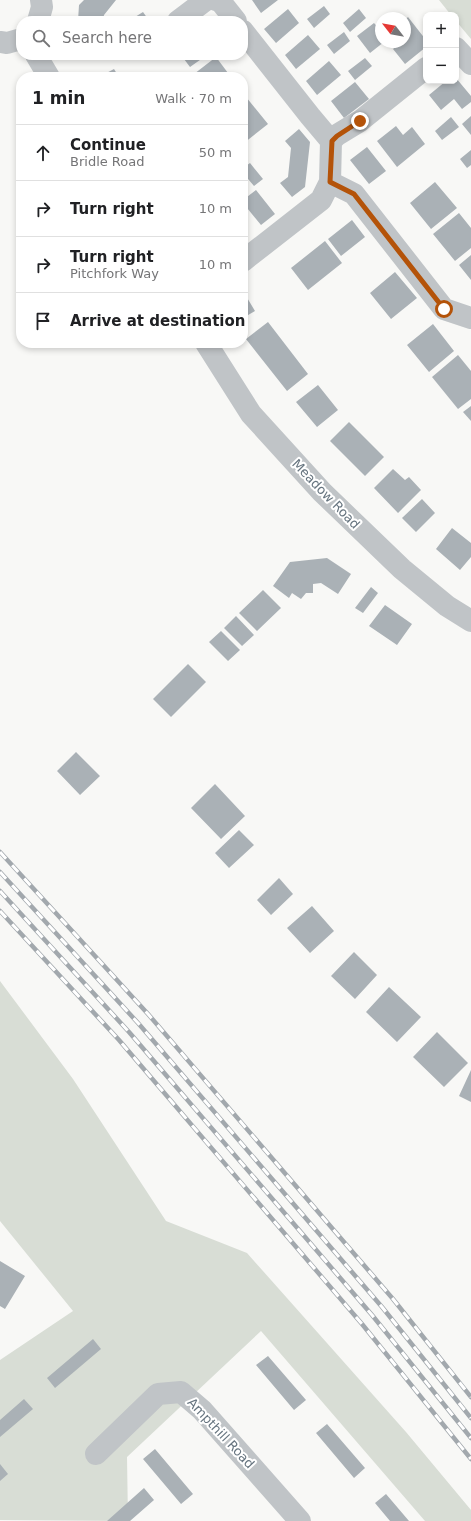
<!DOCTYPE html>
<html lang="en">
<head>
<meta charset="utf-8">
<style>
  :root { --surface:#fff; --page:#f6f6f6; --text:#202124; --muted:#757577; --line:#e0e0e0 }
  body { margin:0; font-family:"DejaVu Sans",sans-serif; background:var(--page); color:var(--text) }
  .controls { position:absolute; right:12px; top:12px; display:grid; overflow:hidden; border-radius:8px; box-shadow:0 2px 6px #0003 }
  .controls button { width:36px; height:36px; display:grid; place-items:center; padding:0; border:0; border-bottom:1px solid var(--line); background:var(--surface); color:var(--text); font:20px sans-serif }
  .compass { position:absolute; left:375px; top:12px; width:36px; height:36px; border-radius:50%; background:var(--surface); box-shadow:0 2px 6px #0003; rotate:301deg }
  .stop { position:absolute; width:12px; height:12px; margin:-9px; border:3px solid #b45309; border-radius:50%; background:#fff }
  .stop.end { background:#b45309; border-color:#fff; box-shadow:0 1px 4px #0008 }
  .list { margin:0; padding:0; list-style:none }
  h2 { display:flex; justify-content:space-between; align-items:center; height:52px; margin:0; padding:0 16px; font-size:17px }
  h2 small { font-size:13px; font-weight:400; color:var(--muted) }
  .list li { display:grid; grid-template-columns:26px 1fr auto; gap:12px; align-items:center; box-sizing:border-box; height:56px; padding:0 16px; border-top:1px solid var(--line) }
  .list b { display:block; font-size:15px; white-space:nowrap }
  .list p { margin:0; font-size:13px; white-space:nowrap; color:var(--muted) }
  .list em { font-size:13px; font-style:normal; color:var(--muted) }
  .icon { flex:none; width:22px; height:22px; fill:none; stroke:currentColor; stroke-width:2; stroke-linecap:round; stroke-linejoin:round }
  .map { position:relative; flex:none; width:471px; height:1521px; overflow:hidden }
  .search { position:absolute; background:var(--surface); box-shadow:0 2px 6px #0003; left:16px; top:16px; width:232px; height:44px; display:flex; align-items:center; gap:10px; box-sizing:border-box; padding:0 14px; border-radius:16px; color:var(--muted); font-size:15px }
  .panel { position:absolute; background:var(--surface); box-shadow:0 2px 6px #0003; left:16px; top:72px; width:232px; height:276px; border-radius:16px }
  .map>svg:first-child { display:block }
</style>
</head>
<body>
<div class="map">
<svg width="471" height="1521" viewBox="0 0 471 1521">
  <rect width="100%" height="100%" fill="#f8f8f6"/>
  <path fill="#d8ddd5" d="M439,0h32v39l-15,-18v-6h-5z
    M0,981l73,98 93,142 81,32 159,179 65,78v11h-46l-164,-190 -134,126 1,64 -128,-1v-160l73,-49 -73,-90z"/>
  <path fill="#aab1b6" d="M84,0h32l-12,15 -1,6h-25l1,-16z
    M252,0h26l-17,13z
    M324,6l6,8 -16,14 -7,-9z
    M288,9l11,14 -23,20 -12,-14z
    M359,9l7,9 -16,14 -7,-9z
    M143,12l5,7 -2,2h-8l-3,-4z
    M408,17l18,23v7l-21,17 -12,-15 8,-7h4v-22z
    M374,23l7,8v11h3l-14,11 -13,-17z
    M344,32l6,9 -16,13 -7,-9z
    M308,35l12,14 -24,20 -11,-14z
    M181,55h26l-17,12z
    M216,57l15,20h-35l-2,-3z
    M365,58l7,8 -17,14 -7,-9z
    M329,61l12,14 -24,20 -11,-14z
    M114,69l5,8h-20z
    M456,78l15,18v6l-9,7 -8,-10 -13,11 -12,-15 17,-14h10z
    M355,82l14,17 -25,19 -13,-17z
    M246,97l22,27 -24,19 -1,-1v-43z
    M471,116v19l-9,-11z
    M451,117l8,10 -17,13 -7,-9z
    M396,126l7,9 9,-8 13,17 -28,23 -20,-26z
    M299,129l11,13 -5,45 -13,10 -12,-14 8,-6 3,-29 -6,-7z
    M367,147l19,24 -17,13 -19,-24z
    M471,150v15l-4,3 -7,-9z
    M250,163l13,16 -9,7 -11,-13v-5z
    M435,182l22,26 -26,21 -21,-26z
    M256,190l19,24 -14,11 -18,-22v-3z
    M459,213l12,15v20l-16,13 -22,-27z
    M352,220l13,17 -24,19 -13,-17z
    M325,241l17,22 -34,27 -17,-22z
    M471,255v25l-12,-15z
    M395,272l22,26 -26,21 -21,-26z
    M243,291l12,20 -12,7z
    M268,322l40,52 -21,17 -41,-52z
    M433,324l21,27 -25,21 -22,-27z
    M458,355l13,16v28l-13,10 -26,-32z
    M318,385l20,25 -21,17 -21,-25z
    M471,406v15l-8,-9z
    M349,422l35,35 -19,19 -35,-35z
    M393,469l12,11 4,-3 12,13 -23,23 -24,-25z
    M422,499l13,14 -19,19 -14,-14z
    M452,528l19,15v14l-11,13 -24,-21z
    M327,558l24,16 -13,20 -17,-11 -8,1v9h-7l-5,6 -9,-6 -3,5 -16,-12 17,-24z
    M371,587l7,6 -15,20 -8,-5z
    M263,590l18,18 -24,23 -18,-18z
    M385,605l27,19 -15,21 -28,-19z
    M236,616l18,19 -12,11 -18,-18z
    M221,631l19,19 -12,11 -19,-19z
    M188,664l18,18 -35,35 -18,-18z
    M76,752l24,24 -20,19 -23,-24z
    M215,784l30,32 -24,23 -30,-31z
    M239,830l15,15 -25,23 -14,-15z
    M279,878l14,16 -22,21 -14,-15z
    M312,906l22,25 -24,22 -23,-25z
    M354,952l23,23 -22,24 -24,-23z
    M389,987l32,30 -24,25 -31,-30z
    M437,1032l31,31 -24,24 -31,-30z
    M471,1070v32l-12,-6z
    M0,1261l25,15 -20,33 -5,-3z
    M93,1339l8,10 -46,39 -8,-10z
    M268,1356l38,44 -12,10 -38,-45z
    M24,1399l9,10 -33,28v-17z
    M327,1424l38,44 -11,10 -38,-45z
    M155,1449l38,45 -12,10 -38,-45z
    M0,1464l8,10 -8,7z
    M144,1488l10,12 -24,21h-23z
    M386,1494l23,27h-19l-15,-18z"/>
  <g fill="none" stroke-linecap="round" stroke-linejoin="round">
    <path stroke="#c0c4c7" stroke-width="22" d="M216,0l4,1 16,20
      M38,21l4,-14 -1,-7
      M178,21l28,-21
      M243,31l67,85 21,25 -1,41 -9,18 -78,61
      M0,42l7,1 14,-4
      M456,48l15,16
      M36,55l13,22
      M331,141l6,-6 23,-14 66,-53
      M330,182l24,12 90,115 27,9
      M206,343l45,71 71,78 80,77 45,37 24,15
      M96,1454l62,-60 23,-2 21,18 98,111"/>
    <g stroke="#a2a8ad" stroke-width="4.5">
      <path id="rail" d="M0,852l148,162 245,285 78,98
        M0,872l138,151 244,284 89,111
        M0,891l129,141 243,283 99,123
        M0,911l119,129 243,284 109,135"/>
    </g>
    <use href="#rail" stroke="#fff" stroke-width="3" stroke-dasharray="9" stroke-linecap="butt"/>
  </g>
  <g fill="none" stroke-linecap="round" stroke-linejoin="round">
    <path stroke="#b45309" stroke-width="5" d="M360,121l-23,15 -5,5 -2,41 24,12 90,115"/>
  </g>
  <g text-anchor="middle" dominant-baseline="central" stroke-width="4" stroke-linejoin="round" paint-order="stroke">
    <g font-size="13" fill="#66747f" stroke="#fff">
      <text transform="translate(326 494) rotate(46)">Meadow Road</text>
      <text transform="translate(221 1433) rotate(47)">Ampthill Road</text>
    </g>
  </g>
</svg>
<div class="controls">
<button>+</button>
<button>−</button>
</div>
<svg class="compass" viewBox="-18 -18 36 36"><path d="M0-13l5 13h-10z" fill="#e53935"/><path d="M0 13l5-13h-10z" fill="#757577"/></svg>
<div class="stop" style="left:444px;top:309px"></div>
<div class="stop end" style="left:360px;top:121px"></div>
<div class="search"><svg class="icon" aria-label="search" viewBox="0 0 24 24"><circle cx="10" cy="10" r="6"/><path d="M15 15l6 6"/></svg>Search here</div>
<section class="panel">
<h2>1 min<small>Walk · 70 m</small></h2>
<ul class="list">
<li><svg class="icon" aria-label="ahead" viewBox="0 0 24 24"><path d="M12 20V5M6 11l6-6 6 6"/></svg><div><b>Continue</b><p>Bridle Road</p></div><em>50 m</em></li>
<li><svg class="icon" aria-label="right" viewBox="0 0 24 24"><path d="M7 20v-9h11M14 6l5 5-5 5"/></svg><div><b>Turn right</b></div><em>10 m</em></li>
<li><svg class="icon" aria-label="right" viewBox="0 0 24 24"><path d="M7 20v-9h11M14 6l5 5-5 5"/></svg><div><b>Turn right</b><p>Pitchfork Way</p></div><em>10 m</em></li>
<li><svg class="icon" aria-label="arrive" viewBox="0 0 24 24"><path d="M6 21V4h12l-3 4 3 4H6"/></svg><div><b>Arrive at destination</b></div></li>
</ul>
</section>
</div>
</body>
</html>
